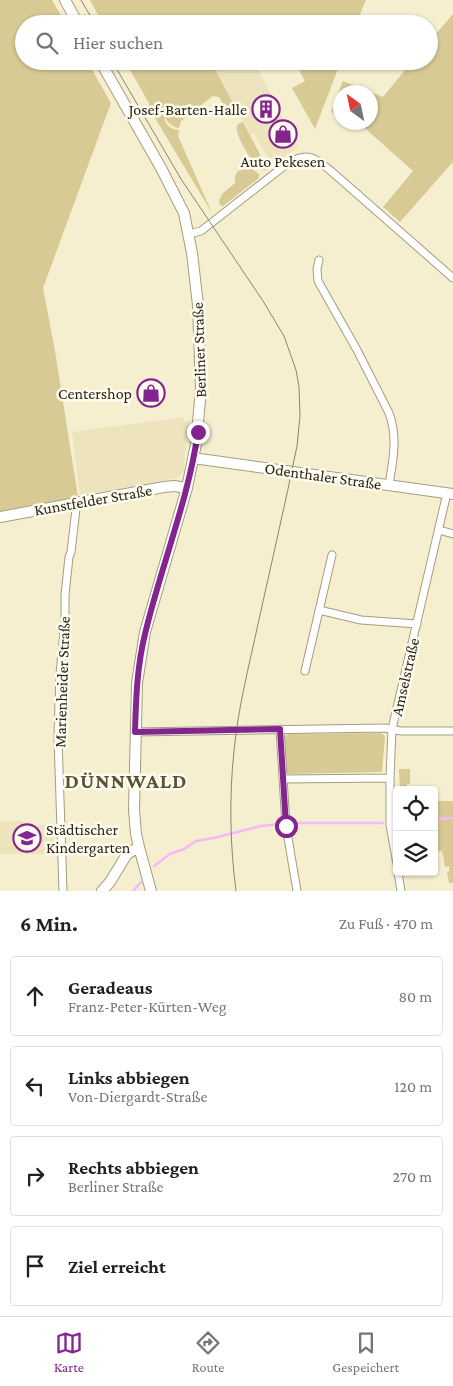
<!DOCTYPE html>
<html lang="de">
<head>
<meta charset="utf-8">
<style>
  :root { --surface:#fff; --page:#f6f6f6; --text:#202124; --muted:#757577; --line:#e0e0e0; --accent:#84248e }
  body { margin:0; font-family:"Crimson Pro",serif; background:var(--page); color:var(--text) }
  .controls { position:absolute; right:15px; bottom:15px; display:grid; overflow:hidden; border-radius:5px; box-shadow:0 1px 4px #0004 }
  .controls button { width:45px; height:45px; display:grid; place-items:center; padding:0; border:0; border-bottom:1px solid var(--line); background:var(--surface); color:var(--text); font:25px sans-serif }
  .compass { position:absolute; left:333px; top:85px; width:45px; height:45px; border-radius:50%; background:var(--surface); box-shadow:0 1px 4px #0004; rotate:327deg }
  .stop { position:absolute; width:15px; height:15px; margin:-11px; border:4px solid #84248e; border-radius:50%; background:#fff }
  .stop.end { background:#84248e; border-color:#fff; box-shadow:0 1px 5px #0008 }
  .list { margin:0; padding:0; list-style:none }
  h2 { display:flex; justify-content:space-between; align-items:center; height:65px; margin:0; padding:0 20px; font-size:21px }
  h2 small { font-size:16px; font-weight:400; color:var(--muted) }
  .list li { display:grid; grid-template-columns:32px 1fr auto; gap:15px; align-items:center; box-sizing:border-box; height:80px; margin:0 10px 10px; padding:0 10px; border:1px solid var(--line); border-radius:5px }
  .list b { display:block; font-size:19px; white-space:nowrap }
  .list p { margin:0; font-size:16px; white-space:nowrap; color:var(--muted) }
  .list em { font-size:16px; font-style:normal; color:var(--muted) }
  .icon { flex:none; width:28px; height:28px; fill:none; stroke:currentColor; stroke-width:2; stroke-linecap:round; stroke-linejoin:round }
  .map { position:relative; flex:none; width:453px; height:891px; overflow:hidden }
  .search { position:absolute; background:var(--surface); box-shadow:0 1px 4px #0004; left:15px; right:15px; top:15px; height:55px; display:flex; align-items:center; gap:12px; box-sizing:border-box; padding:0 18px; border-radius:28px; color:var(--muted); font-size:19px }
  .sheet { height:425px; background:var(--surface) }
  nav { display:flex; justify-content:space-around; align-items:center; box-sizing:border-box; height:70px; border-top:1px solid var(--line); background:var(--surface); font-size:14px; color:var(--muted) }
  nav a { display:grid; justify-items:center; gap:2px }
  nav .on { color:var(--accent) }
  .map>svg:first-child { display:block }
</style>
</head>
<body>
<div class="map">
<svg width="453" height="891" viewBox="0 0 453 891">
  <rect width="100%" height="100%" fill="#f6efcf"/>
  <path fill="#ede4bd" d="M211,61h43l44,86 -24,19 -4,-4 -16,-29 -4,2z
    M184,417l-1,4 6,1 -6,51 -6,5 -97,18 -8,-64z
    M0,821h23v4h30l1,29h-54z"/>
  <path fill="#d7ca94" d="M0,0h52l14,24h-42v37h63l24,42 -68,185 12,63 23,146 -78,14z
    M90,0h276l-10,24h-131l-1,-2 7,-3 -1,-1 -11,6h-116z
    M453,14v150l-1,-1 -52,59 -17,-15 30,-36 -54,-48 11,-1v-30h-30v23l-9,-3 12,-31 40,16 27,-33 -6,-3h25v-19z
    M125,61h86l27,52 -7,4 -12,-20 -6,-1 -32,25 -2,7c-6,-1 -10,-4 -13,-9h-2c3,7 8,11 15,11l-1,6 34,77 -63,-105v-5z
    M294,61h47l-26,68 -23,-41 13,-7z
    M243,122l25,48h-5c-3,-2 -7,-4 -9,-7 -5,-6 -20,-31 -17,-37 1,-3 3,-3 6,-4z
    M244,169h8l7,5v4l-36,28 -3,-1 -1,-4 3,-7 13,-11v-7l3,-5z
    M380,733l3,1 2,3 -3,35 -94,2 -1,-1 -3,-35 2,-3 3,-1z
    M399,769h11v15h-3v6h-7z
    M434,801h19v82h-4l-2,-11 2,-1v-5l-4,1 -3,-16 -8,1z"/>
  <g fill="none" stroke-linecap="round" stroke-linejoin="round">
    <path stroke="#f5b8fa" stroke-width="2.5" d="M434,819l19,-1
      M291,823h92
      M154,866l16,-12 14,-5 12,-8 18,-3 47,-12 20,-2
      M133,891l8,-9"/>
    <g stroke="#a49d80" stroke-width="9">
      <path id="minor" d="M189,234l12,-3 87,-68c20,-12 27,-5 43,8l122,107
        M319,260l-2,9 1,12 39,69 32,63c9,24 4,47 0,72
        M439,530l14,4
        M319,610l42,10 56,4
        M305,671l27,-116
        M280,729l6,97 11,65
        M135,732l250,-4 16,3h52
        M283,779l107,-1
        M397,864l-7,-39v-47l2,-49 55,-236
        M398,872l3,19
        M63,891l-5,-153 1,-36 1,-28 5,-53v-26l4,-38 2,-5 5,-43 -2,-6"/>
    </g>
    <g stroke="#a49d80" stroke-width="12">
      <path id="secondary" d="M65,0l13,24
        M100,61l61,107 23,45 8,40 6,52 3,84 -5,55 -9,44 -42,144 -8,51 -3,127 2,24 3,13 12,44
        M193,458l260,36
        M0,517l164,-30 10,-1 13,2
        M102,891l8,-9 17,-28 12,-7"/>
    </g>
    <use href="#minor" stroke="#fff" stroke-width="7"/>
    <use href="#secondary" stroke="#fff" stroke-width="10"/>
    <path stroke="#8a856f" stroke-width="1" d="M81,0l14,24
      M112,61l69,118 82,122 21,35 12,34 3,17 1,29 -3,30c-12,59 -26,119 -39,178 -9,42 -20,84 -24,127 -5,47 -4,94 2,140"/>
  </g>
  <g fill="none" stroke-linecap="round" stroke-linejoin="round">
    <path stroke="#84248e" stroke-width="6" d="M198,432c-10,69 -37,134 -53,202 -8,32 -9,65 -10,98l145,-3 6,97"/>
  </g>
  <defs>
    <g id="building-ring" transform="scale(1.4375)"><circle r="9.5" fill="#fffcef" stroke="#84248e" stroke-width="1.5"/><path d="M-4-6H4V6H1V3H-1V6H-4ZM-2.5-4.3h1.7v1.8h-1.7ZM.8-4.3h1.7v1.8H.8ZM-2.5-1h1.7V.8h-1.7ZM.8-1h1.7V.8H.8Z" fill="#84248e"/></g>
    <g id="shop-ring" transform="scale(1.4375)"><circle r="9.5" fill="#fffcef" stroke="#84248e" stroke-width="1.5"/><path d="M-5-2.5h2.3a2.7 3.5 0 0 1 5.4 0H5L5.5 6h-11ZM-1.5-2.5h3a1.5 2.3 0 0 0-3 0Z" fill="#84248e"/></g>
    <g id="school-ring" transform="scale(1.4375)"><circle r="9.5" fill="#fffcef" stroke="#84248e" stroke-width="1.5"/><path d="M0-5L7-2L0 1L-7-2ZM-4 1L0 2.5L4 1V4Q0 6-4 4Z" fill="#84248e"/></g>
  </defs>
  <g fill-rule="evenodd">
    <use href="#building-ring" x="266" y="109"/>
    <use href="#shop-ring" x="283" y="134"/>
    <use href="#shop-ring" x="151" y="393"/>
    <use href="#school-ring" x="27" y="838"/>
  </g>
  <g text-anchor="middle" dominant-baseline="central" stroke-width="5" stroke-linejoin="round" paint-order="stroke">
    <g font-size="16" fill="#262317" stroke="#fffcef" text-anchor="end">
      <text x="247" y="109">Josef-Barten-Halle</text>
      <text x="283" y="161" text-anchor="middle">Auto Pekesen</text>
      <text x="132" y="393">Centershop</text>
      <text x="46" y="829" text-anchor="start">Städtischer<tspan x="46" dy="18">Kindergarten</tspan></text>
    </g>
    <g font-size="16" fill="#262317" stroke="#fffcef">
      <text transform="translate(199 350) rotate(-92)">Berliner Straße</text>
      <text transform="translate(323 476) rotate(8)">Odenthaler Straße</text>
      <text transform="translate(93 500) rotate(-10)">Kunstfelder Straße</text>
      <text transform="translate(405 677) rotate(-77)">Amselstraße</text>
      <text transform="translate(62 682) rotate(-88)">Marienheider Straße</text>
    </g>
    <g font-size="21" font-weight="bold" letter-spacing="1" fill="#595237" stroke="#fffcef">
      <text x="126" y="781">DÜNNWALD</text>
    </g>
  </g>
</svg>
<div class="controls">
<button><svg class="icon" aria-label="locate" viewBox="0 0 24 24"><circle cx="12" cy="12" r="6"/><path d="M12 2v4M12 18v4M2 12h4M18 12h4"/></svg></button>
<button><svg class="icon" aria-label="layers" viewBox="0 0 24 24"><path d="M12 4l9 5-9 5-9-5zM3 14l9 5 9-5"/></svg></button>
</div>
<svg class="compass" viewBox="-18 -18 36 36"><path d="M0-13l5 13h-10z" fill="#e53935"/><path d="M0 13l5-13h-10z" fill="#757577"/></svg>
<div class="stop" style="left:286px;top:826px"></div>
<div class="stop end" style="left:198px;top:432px"></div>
<div class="search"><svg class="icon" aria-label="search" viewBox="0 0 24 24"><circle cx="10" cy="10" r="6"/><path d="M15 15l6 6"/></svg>Hier suchen</div>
</div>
<section class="sheet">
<h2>6 Min.<small>Zu Fuß · 470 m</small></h2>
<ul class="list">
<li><svg class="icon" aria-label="ahead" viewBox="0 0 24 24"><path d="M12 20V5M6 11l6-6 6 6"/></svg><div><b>Geradeaus</b><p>Franz-Peter-Kürten-Weg</p></div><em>80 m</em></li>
<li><svg class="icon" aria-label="left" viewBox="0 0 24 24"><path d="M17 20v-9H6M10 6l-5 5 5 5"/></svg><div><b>Links abbiegen</b><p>Von-Diergardt-Straße</p></div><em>120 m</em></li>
<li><svg class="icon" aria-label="right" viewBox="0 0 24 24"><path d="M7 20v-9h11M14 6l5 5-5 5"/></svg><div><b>Rechts abbiegen</b><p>Berliner Straße</p></div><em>270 m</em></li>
<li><svg class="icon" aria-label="arrive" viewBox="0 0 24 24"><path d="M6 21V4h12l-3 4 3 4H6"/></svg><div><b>Ziel erreicht</b></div></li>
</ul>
</section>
<nav>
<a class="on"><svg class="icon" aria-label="map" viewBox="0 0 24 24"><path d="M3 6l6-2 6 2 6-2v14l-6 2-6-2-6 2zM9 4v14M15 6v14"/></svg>Karte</a>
<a><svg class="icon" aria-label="directions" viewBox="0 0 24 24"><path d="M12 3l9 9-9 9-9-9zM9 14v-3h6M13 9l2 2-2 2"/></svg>Route</a>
<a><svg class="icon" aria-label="saved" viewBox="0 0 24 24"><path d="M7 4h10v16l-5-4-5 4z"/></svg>Gespeichert</a>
</nav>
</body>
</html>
